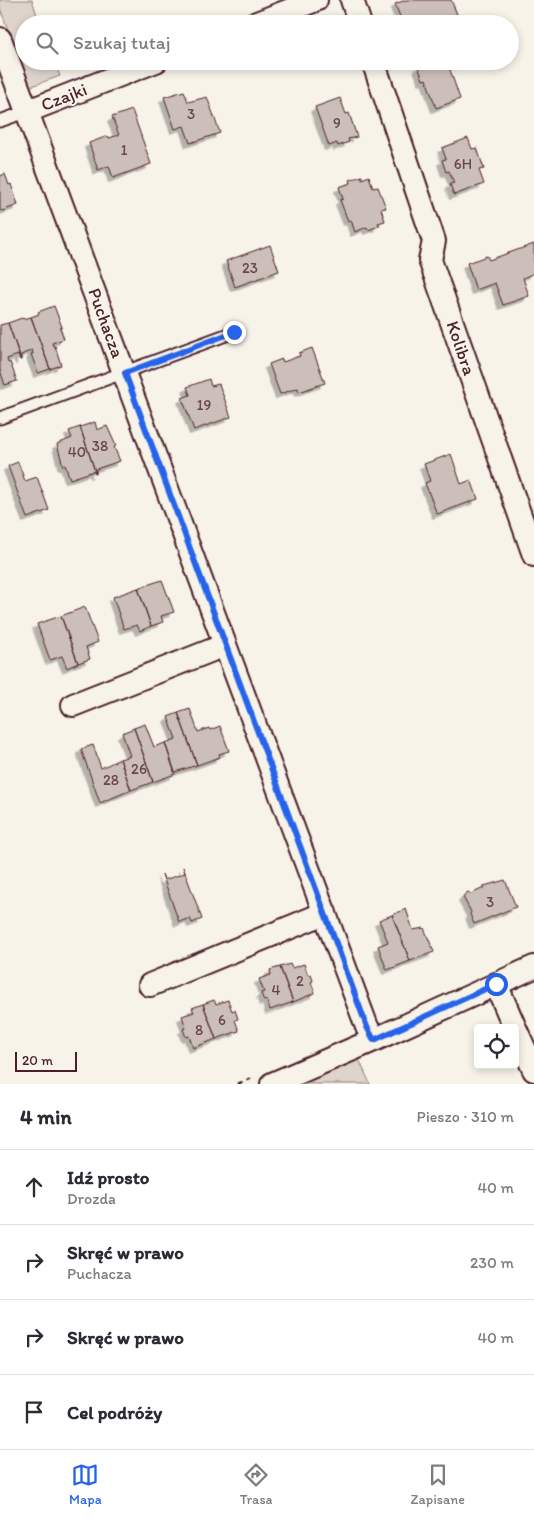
<!DOCTYPE html>
<html lang="pl">
<head>
<meta charset="utf-8">
<style>
  :root { --surface:#fff; --page:#f2f2f3; --text:#2b2b33; --muted:#7c7c81; --line:#e1e1e2; --accent:#2563eb }
  body { margin:0; font-family:Itim,sans-serif; background:var(--page); color:var(--text) }
  .controls { position:absolute; right:15px; bottom:15px; display:grid; overflow:hidden; border-radius:5px; box-shadow:0 2px 8px #0003 }
  .controls button { width:45px; height:45px; display:grid; place-items:center; padding:0; border:0; border-bottom:1px solid var(--line); background:var(--surface); color:var(--text); font:25px sans-serif }
  .scale { position:absolute; left:15px; bottom:12px; width:62px; box-sizing:border-box; padding-left:5px; border:2px solid #4a1f2b; border-top:0; font-size:14px; line-height:18px; white-space:nowrap; color:#4a1f2b; -webkit-text-stroke:4px #f7f3e8; paint-order:stroke }
  .stop { position:absolute; width:15px; height:15px; margin:-11px; border:4px solid #2563eb; border-radius:50%; background:#fff }
  .stop.end { background:#2563eb; border-color:#fff; box-shadow:0 1px 5px #0008 }
  .list { margin:0; padding:0; list-style:none }
  h2 { display:flex; justify-content:space-between; align-items:center; height:65px; margin:0; padding:0 20px; font-size:21px }
  h2 small { font-size:16px; font-weight:400; color:var(--muted) }
  .list li { display:grid; grid-template-columns:32px 1fr auto; gap:15px; align-items:center; box-sizing:border-box; height:75px; padding:0 20px; border-top:1px solid var(--line) }
  .list b { display:block; font-size:19px; white-space:nowrap }
  .list p { margin:0; font-size:16px; white-space:nowrap; color:var(--muted) }
  .list em { font-size:16px; font-style:normal; color:var(--muted) }
  .icon { flex:none; width:28px; height:28px; fill:none; stroke:currentColor; stroke-width:2; stroke-linecap:round; stroke-linejoin:round }
  .map { position:relative; flex:none; width:534px; height:1084px; overflow:hidden }
  .search { position:absolute; background:var(--surface); box-shadow:0 2px 8px #0003; left:15px; right:15px; top:15px; height:55px; display:flex; align-items:center; gap:12px; box-sizing:border-box; padding:0 18px; border-radius:28px; color:var(--muted); font-size:19px }
  .sheet { height:365px; background:var(--surface) }
  nav { display:flex; justify-content:space-around; align-items:center; box-sizing:border-box; height:70px; border-top:1px solid var(--line); background:var(--surface); font-size:14px; color:var(--muted) }
  nav a { display:grid; justify-items:center; gap:2px }
  nav .on { color:var(--accent) }
  .map>svg:first-child { display:block }
</style>
</head>
<body>
<div class="map">
<svg width="534" height="1084" viewBox="0 0 534 1084">
  <defs>
    <filter id="shadow"><feDropShadow dx="-4.5" dy="4.5" stdDeviation="0" flood-color="#0004"/></filter>
  </defs>
  <rect width="100%" height="100%" fill="#f7f3e8"/>
  <filter id="ink" filterUnits="userSpaceOnUse"><feTurbulence type="fractalNoise" baseFrequency=".02" numOctaves="2"/><feDisplacementMap in="SourceGraphic" scale="10" xChannelSelector="R" yChannelSelector="G"/><feConvolveMatrix kernelMatrix="1 2 1 2 8 2 1 2 1" color-interpolation-filters="sRGB"/></filter>
  <g filter="url(#ink)">
    <path fill="#ded4cc" stroke="#947a7c" d="M0,0h32l8,24h-16v37h30l6,15 -31,11 -29,-79z
      M358,1057l12,27h-75z"/>
    <path fill="#ccbfb9" stroke="#4a1f2b" filter="url(#shadow)" d="M406,0h45l6,14 -25,10h-29l-8,-20z
      M431,61h16l13,38 -24,9 -10,-29 -3,1 -5,-14z
      M184,91l4,11 19,-5 13,36 -30,10 -6,-17 -9,3 -11,-32z
      M340,98l6,16 3,-1 8,24 -9,2 1,3 -11,4 -1,-3 -8,3 -14,-39z
      M132,110l19,54 -38,14 -4,-12 -11,4 -9,-27 19,-7 1,2 10,-3 -7,-18z
      M468,138l4,11 5,-1 7,21 -5,1 5,14 -30,11 -4,-11 4,-1 -5,-12 -3,1 -4,-12 4,-1 -4,-11z
      M5,174l4,11 2,-1 7,21 -16,6 -2,-1v-34z
      M362,176v3l7,-3 4,12 5,-1 8,21 -5,1 4,12 -7,2 1,3 -11,4 -1,-3 -12,5 -4,-12 -3,1 -8,-21 3,-1 -4,-12 12,-4 -1,-3z
      M534,244v29l-11,5 6,18 -26,9 -8,-22 -19,7 -9,-27 20,-7 2,4z
      M270,245l9,26 -44,16 -9,-26z
      M54,306l8,21 -2,1 4,11 -12,4 1,3h2l6,19 -11,4 -19,-52 8,-3 -1,-2z
      M31,317l19,52 -12,4 -7,-19h2l-1,-4 -11,5v5l-13,-37 14,-5 1,1z
      M8,323l13,37h-1l-2,-5 -11,4 1,4 2,-1 7,19 -12,4 -5,-15v-45z
      M312,348l13,35 -26,9 -1,-4 -18,6 -11,-30 13,-5 1,3 17,-6 -1,-3z
      M209,379l2,7 8,-2 12,33 -37,13 -12,-32 8,-3 -3,-8z
      M95,422l2,8 10,-4 9,20 -2,1 6,14 -24,8v5l-16,-47z
      M80,427l16,47h-1l-1,-3 -24,8 -5,-14 -2,1 -6,-22 15,-6 -3,-7z
      M451,454l10,30 10,-4 7,19 -41,15 -12,-31 5,-2 -6,-17z
      M18,462l7,19 12,-4 12,33 -22,8 -19,-52z
      M162,580l12,32 -13,4 2,6 -12,4 -13,-38z
      M138,588l13,38 -11,5 -3,-6 -13,4 -11,-32z
      M85,607l13,35 -12,5 4,12 -12,4 -17,-47z
      M61,616l17,47 -11,5 -5,-12 -12,4 -13,-36z
      M190,709l8,23 11,-4 1,2 10,-4 9,25 -10,3 1,3 -23,8 -19,-52z
      M178,713l19,52 -22,7 -10,-29 11,-4 -8,-22z
      M145,724l9,23 11,-4 10,31 -22,8 -19,-54z
      M134,728l19,54 -22,8 -11,-31 10,-3 -8,-23z
      M93,745l8,23 19,-9 11,31 -31,13 -19,-54z
      M183,867l19,52 -10,4 -2,-5 -11,4 -17,-48 2,6 21,-7z
      M505,880l11,27 -42,17 -4,-10 1,-2 -8,-15 2,-3 3,-2 3,2 13,-6v-2z
      M406,909l7,21 11,-2 10,24 -24,9 -18,-46z
      M392,915l18,46 -23,9 -9,-24 10,-4 -9,-22z
      M290,964l2,4 12,-4 4,11 3,-1 2,7 -2,1 4,11 -22,9 -13,-35z
      M280,967l13,35 -23,8 -3,-10 -3,1 -3,-8 3,-1 -5,-13 12,-4 -1,-5z
      M214,1000l2,4 12,-4 4,11 3,-1 3,9 -3,1 4,11 -23,8 -13,-35z
      M203,1004l13,35 -23,9 -4,-12 -3,1 -3,-8 3,-1 -4,-12 12,-4 -2,-4z"/>
    <g fill="none" stroke-linecap="round" stroke-linejoin="round">
      <g stroke="#4a1f2b" stroke-width="15">
        <path id="lane" d="M0,121l28,-10
          M0,418l234,-86"/>
      </g>
      <g stroke="#4a1f2b" stroke-width="26">
        <path id="street" d="M352,0l8,24
          M254,24l62,-24
          M0,39l367,988 7,13
          M373,61l61,180 -4,19 104,295
          M28,111l128,-50
          M73,705l152,-60
          M496,984l19,44
          M150,985l175,-72
          M515,1028l19,42
          M272,1084l102,-44 160,-73"/>
      </g>
      <path stroke="#4a1f2b" stroke-width="3" stroke-dasharray="5 4" stroke-linecap="butt" d="M238,1084l14,-6"/>
      <use href="#lane" stroke="#f7f3e8" stroke-width="11"/>
      <use href="#street" stroke="#f7f3e8" stroke-width="22"/>
    </g>
  </g>
  <g fill="none" stroke-linecap="round" stroke-linejoin="round" filter="url(#ink)">
    <path stroke="#2563eb" stroke-width="6" d="M234,332l-109,41 242,654 7,13 122,-56"/>
  </g>
  <g text-anchor="middle" dominant-baseline="central" stroke-width="4" stroke-linejoin="round" paint-order="stroke">
    <g font-size="15" fill="#6a474e">
      <text x="191" y="114">3</text>
      <text x="337" y="123">9</text>
      <text x="124" y="150">1</text>
      <text x="463" y="164">6H</text>
      <text x="250" y="268">23</text>
      <text x="204" y="405">19</text>
      <text x="100" y="446">38</text>
      <text x="77" y="452">40</text>
      <text x="139" y="769">26</text>
      <text x="111" y="780">28</text>
      <text x="490" y="902">3</text>
      <text x="300" y="981">2</text>
      <text x="276" y="990">4</text>
      <text x="222" y="1020">6</text>
      <text x="199" y="1030">8</text>
    </g>
    <g font-size="18" fill="#4a1f2b" stroke="#f7f3e8">
      <text transform="translate(64 97) rotate(-21)">Czajki</text>
      <text transform="translate(106 323) rotate(70)">Puchacza</text>
      <text transform="translate(461 348) rotate(71)">Kolibra</text>
    </g>
  </g>
</svg>
<div class="controls">
<button><svg class="icon" aria-label="locate" viewBox="0 0 24 24"><circle cx="12" cy="12" r="6"/><path d="M12 2v4M12 18v4M2 12h4M18 12h4"/></svg></button>
</div>
<div class="scale">20 m</div>
<div class="stop" style="left:496px;top:984px"></div>
<div class="stop end" style="left:234px;top:332px"></div>
<div class="search"><svg class="icon" aria-label="search" viewBox="0 0 24 24"><circle cx="10" cy="10" r="6"/><path d="M15 15l6 6"/></svg>Szukaj tutaj</div>
</div>
<section class="sheet">
<h2>4 min<small>Pieszo · 310 m</small></h2>
<ul class="list">
<li><svg class="icon" aria-label="ahead" viewBox="0 0 24 24"><path d="M12 20V5M6 11l6-6 6 6"/></svg><div><b>Idź prosto</b><p>Drozda</p></div><em>40 m</em></li>
<li><svg class="icon" aria-label="right" viewBox="0 0 24 24"><path d="M7 20v-9h11M14 6l5 5-5 5"/></svg><div><b>Skręć w prawo</b><p>Puchacza</p></div><em>230 m</em></li>
<li><svg class="icon" aria-label="right" viewBox="0 0 24 24"><path d="M7 20v-9h11M14 6l5 5-5 5"/></svg><div><b>Skręć w prawo</b></div><em>40 m</em></li>
<li><svg class="icon" aria-label="arrive" viewBox="0 0 24 24"><path d="M6 21V4h12l-3 4 3 4H6"/></svg><div><b>Cel podróży</b></div></li>
</ul>
</section>
<nav>
<a class="on"><svg class="icon" aria-label="map" viewBox="0 0 24 24"><path d="M3 6l6-2 6 2 6-2v14l-6 2-6-2-6 2zM9 4v14M15 6v14"/></svg>Mapa</a>
<a><svg class="icon" aria-label="directions" viewBox="0 0 24 24"><path d="M12 3l9 9-9 9-9-9zM9 14v-3h6M13 9l2 2-2 2"/></svg>Trasa</a>
<a><svg class="icon" aria-label="saved" viewBox="0 0 24 24"><path d="M7 4h10v16l-5-4-5 4z"/></svg>Zapisane</a>
</nav>
</body>
</html>
